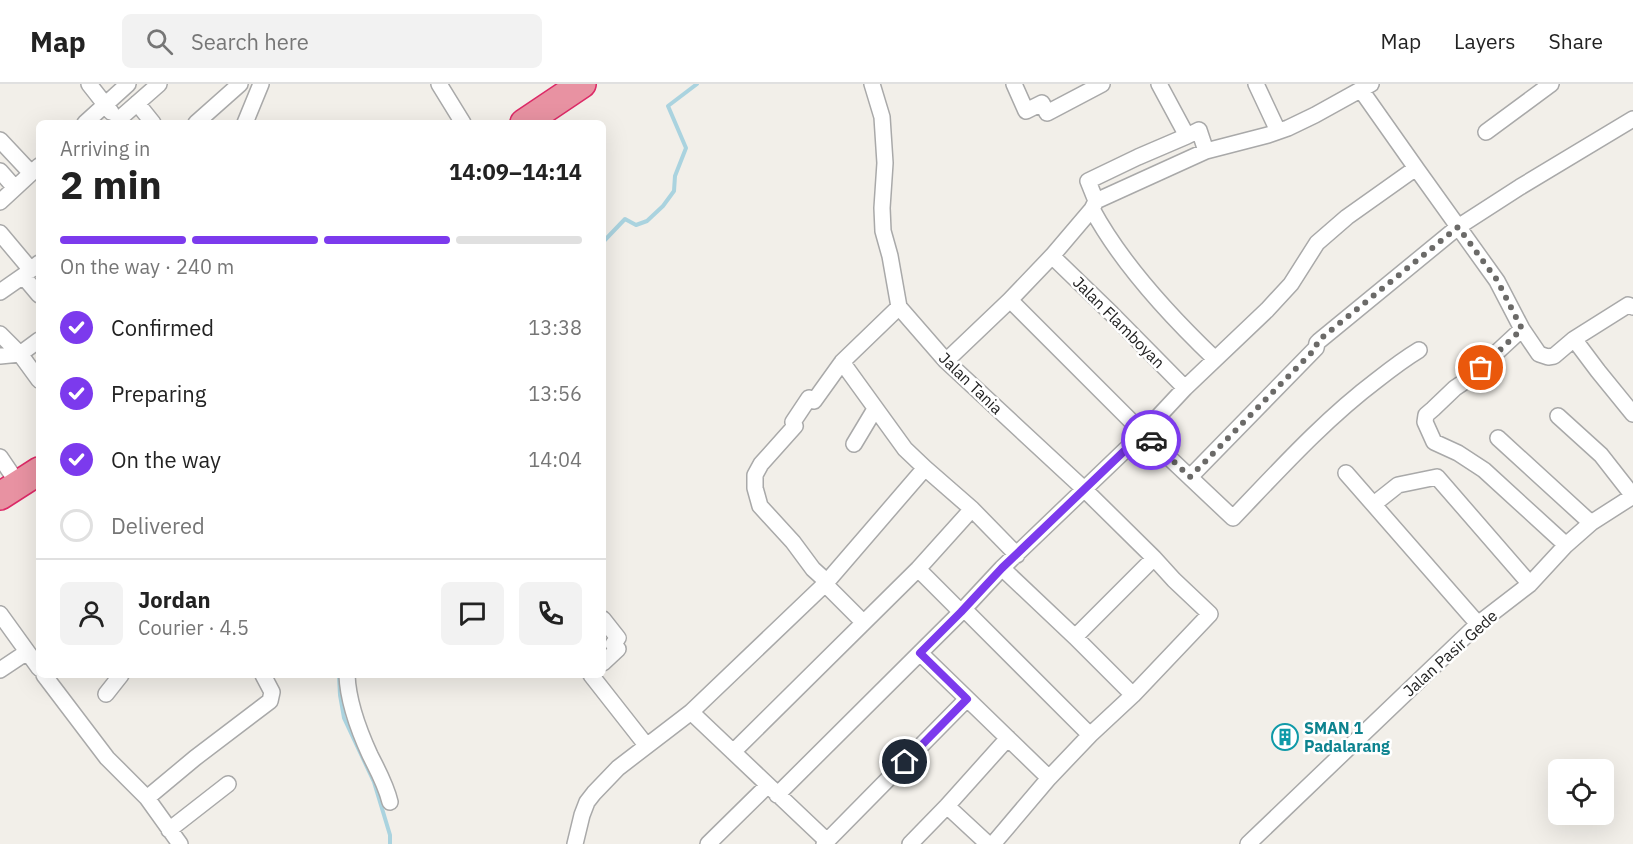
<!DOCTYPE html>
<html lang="en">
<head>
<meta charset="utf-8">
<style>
  :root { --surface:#fff; --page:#f2f2f2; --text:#222; --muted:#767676; --line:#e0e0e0; --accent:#7c3aed }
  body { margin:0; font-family:"IBM Plex Sans",sans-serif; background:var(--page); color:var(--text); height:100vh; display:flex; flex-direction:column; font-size:22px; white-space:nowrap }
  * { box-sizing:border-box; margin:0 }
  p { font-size:20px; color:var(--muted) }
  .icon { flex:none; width:33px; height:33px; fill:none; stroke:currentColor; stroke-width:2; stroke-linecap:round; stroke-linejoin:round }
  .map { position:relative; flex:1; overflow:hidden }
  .sheet { position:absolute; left:36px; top:36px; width:570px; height:558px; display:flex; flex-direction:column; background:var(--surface); border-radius:9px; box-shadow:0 6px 24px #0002 }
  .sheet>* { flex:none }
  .tools { position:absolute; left:1548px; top:675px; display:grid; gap:12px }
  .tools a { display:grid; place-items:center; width:66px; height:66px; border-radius:9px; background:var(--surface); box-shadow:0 6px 24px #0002; font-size:30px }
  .pin { position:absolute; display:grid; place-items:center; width:51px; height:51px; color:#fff; margin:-26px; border:3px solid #fff; border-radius:50%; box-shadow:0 2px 6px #0007 }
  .courier { position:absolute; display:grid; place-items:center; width:60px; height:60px; margin:-30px; border:4px solid #7c3aed; border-radius:50%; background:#fff; color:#222; box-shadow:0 2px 8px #0007 }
  .overview em { font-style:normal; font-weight:700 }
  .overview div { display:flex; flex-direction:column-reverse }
  .overview { display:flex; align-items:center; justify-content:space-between; height:102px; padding:0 24px }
  h1 { font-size:39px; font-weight:700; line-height:45px }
  .bar { display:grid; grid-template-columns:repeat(4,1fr); gap:9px 6px; align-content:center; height:72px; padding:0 24px }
  .bar i { height:8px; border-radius:4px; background:var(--line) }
  .bar .on { background:var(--accent) }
  .bar p { grid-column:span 4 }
  .line { display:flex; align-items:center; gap:15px; padding:0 24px; border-top:2px solid var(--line) }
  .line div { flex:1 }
  .round { display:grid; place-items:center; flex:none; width:63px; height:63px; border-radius:9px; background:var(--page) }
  ol { padding:0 24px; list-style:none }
  li { display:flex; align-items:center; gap:18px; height:66px }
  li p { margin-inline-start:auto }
  li .icon { padding:6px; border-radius:50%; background:var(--accent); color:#fff; stroke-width:4 }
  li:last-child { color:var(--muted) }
  li i { width:33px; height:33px; border:3px solid var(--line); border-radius:50% }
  header { display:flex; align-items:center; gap:36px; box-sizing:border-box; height:84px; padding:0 30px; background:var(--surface); border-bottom:2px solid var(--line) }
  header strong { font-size:28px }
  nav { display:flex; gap:33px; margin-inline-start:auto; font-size:21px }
  .search { width:420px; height:54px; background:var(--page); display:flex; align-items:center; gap:15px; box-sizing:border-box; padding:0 21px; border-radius:9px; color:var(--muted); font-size:22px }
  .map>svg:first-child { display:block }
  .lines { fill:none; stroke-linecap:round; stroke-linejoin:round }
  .stream { stroke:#aad3df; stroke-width:4 }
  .street-casing { stroke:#a9a9a9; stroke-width:18 }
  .highway-casing { stroke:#dc2a67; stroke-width:30 }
  .street { stroke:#fff; stroke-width:15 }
  .highway { stroke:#e892a2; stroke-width:27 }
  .done { stroke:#6b6a68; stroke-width:6; stroke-dasharray:0 10.8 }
  .route { stroke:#7c3aed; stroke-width:8 }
  .labels { text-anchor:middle; stroke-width:5; stroke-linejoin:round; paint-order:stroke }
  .street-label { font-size:16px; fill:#222; stroke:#fff }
  .culture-label { font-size:16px; font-weight:bold; fill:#0d838f; stroke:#fff; text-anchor:start }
</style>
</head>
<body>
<header>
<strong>Map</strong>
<div class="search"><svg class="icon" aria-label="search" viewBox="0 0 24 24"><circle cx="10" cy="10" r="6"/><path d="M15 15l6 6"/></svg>Search here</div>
<nav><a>Map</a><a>Layers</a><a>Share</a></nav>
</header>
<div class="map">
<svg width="1633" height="760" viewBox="0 0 1633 760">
  <rect width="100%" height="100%" fill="#f2efe9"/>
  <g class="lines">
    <!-- stream -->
    <path class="stream" d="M603,158l22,-23 11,6 11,-4 16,-15 11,-15 1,-15 11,-28 -18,-42 29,-22
      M339,591l1,20 4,23 30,64 16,53v9"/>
    <defs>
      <path id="street" d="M89,0l22,28
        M439,0l24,39
        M872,0l10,33 3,46 -3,45 1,23 7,25 9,51 47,54 138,128 70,69 20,22 36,34 -77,81 -43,40 -41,43 -56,66
        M1014,0l12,27 16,-8 5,10 55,-29
        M1159,0l28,52 12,-6 7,21
        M1256,0l22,47
        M1361,6l55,78
        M137,19l16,20
        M118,36l41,-36
        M85,39l43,-39
        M196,39l44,-39
        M245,39l16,-39
        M1486,48l65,-48
        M1187,52l-49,21 -50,24 8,20 -4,8c29,54 79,108 123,150
        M0,56l31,33
        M0,87l15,17
        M1096,117l110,-50 62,-16 20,-7 27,-13 56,-31
        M0,118l39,-36
        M0,149l31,37
        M1052,172l60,58 73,74
        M23,192l16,19
        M0,208l23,-16 16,-13
        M1010,216l42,-44 40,-47
        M1522,245l-55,51 -12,8 -22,21 -7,6 -1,7 9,20 24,11 26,17 82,75
        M0,250l20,20 19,26
        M1574,255l54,-34 5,2
        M0,272l20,-2 19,-14
        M946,277l64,-61 133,133 90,85c46,-48 91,-98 144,-138 14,-11 27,-21 42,-30
        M842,278l63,87 20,19
        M1558,332l43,39 32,41
        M1498,354l93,85
        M854,360l21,-35
        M0,373l19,28
        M1346,389l132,151
        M1190,393l126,-129 1,-5 2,-2 139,-114 62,-40 113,-68
        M1374,420l24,-19 39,-8 93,107
        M1002,484l73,69 58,58
        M918,485l43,43
        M964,525l126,126
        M0,530l39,54
        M603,535l15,19 -5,6 5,5 -15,14
        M863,538l-38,-38 -1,-5 -11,-10 -20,-27 -33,-36 -5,-18v-13l6,-11 34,-38 -2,-4 16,-24 5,3 28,-39 57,-55
        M1075,553l79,-79
        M920,569l129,125
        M0,586l27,-18
        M44,591l63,83 40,40 33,46
        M347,591c1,27 12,56 23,80 8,16 16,30 20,47
        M591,591l55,70
        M106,610l15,-19
        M691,628l136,129
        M733,668l185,-183 54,-60
        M777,711l184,-183 41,-44 141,-135 42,-45 82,-78 24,-26 26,-41 30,-26 69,-49 81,113 25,48 17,25 9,3 6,-1 20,-17 24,32 35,43
        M147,714l48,-40 75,-57 2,-9 -9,-17
        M947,722l41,38
        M169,746l59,-46
        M575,760l7,-29 5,-13 7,-9 24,-25 73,-56 134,-128 100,-116 47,41 45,46
        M708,760l59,-58
        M824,760l143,-145
        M910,760l37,-38 61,-68
        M1248,760l230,-220 52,-40 36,-39 25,-22 42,-27"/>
      <path id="highway" d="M524,39l58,-39
        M0,412l39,-25"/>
    </defs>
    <!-- street casing -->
    <use href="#street" class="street-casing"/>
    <!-- highway casing -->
    <use href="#highway" class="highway-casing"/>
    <!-- street -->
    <use href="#street" class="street"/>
    <!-- highway -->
    <use href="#highway" class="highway"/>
  </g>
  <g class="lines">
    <!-- done -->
    <path class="done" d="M1151,356l39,37 126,-129 1,-5 2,-3 139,-113 39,53 25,49 -41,39"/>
    <!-- route -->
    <path class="route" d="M905,678l62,-63 -47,-46 41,-41 41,-44 141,-135 8,7"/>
  </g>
  <!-- icons -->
  <defs>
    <symbol id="building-ring" viewBox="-11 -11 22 22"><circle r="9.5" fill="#fff" stroke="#0f9aa8" stroke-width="1.5"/><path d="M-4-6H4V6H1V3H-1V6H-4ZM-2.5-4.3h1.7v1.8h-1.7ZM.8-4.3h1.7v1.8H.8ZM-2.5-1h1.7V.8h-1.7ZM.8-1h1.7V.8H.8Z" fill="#0f9aa8"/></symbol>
  </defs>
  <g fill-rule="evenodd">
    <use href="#building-ring" x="1270" y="638" width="30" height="30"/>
  </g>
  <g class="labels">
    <!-- street labels -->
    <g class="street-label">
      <text transform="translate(1119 238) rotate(45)" y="6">Jalan Flamboyan</text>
      <text transform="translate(971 299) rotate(44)" y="6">Jalan Tania</text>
      <text transform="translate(1450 569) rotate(-42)" y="6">Jalan Pasir Gede</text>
    </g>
    <!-- culture labels -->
    <g class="culture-label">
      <text x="1304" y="650">SMAN 1<tspan x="1304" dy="18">Padalarang</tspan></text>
    </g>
  </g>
</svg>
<div class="tools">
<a><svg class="icon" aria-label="locate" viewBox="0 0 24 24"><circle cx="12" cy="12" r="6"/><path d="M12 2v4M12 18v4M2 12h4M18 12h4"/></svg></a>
</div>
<div class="pin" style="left:1481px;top:284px;background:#ea580c"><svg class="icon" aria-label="bag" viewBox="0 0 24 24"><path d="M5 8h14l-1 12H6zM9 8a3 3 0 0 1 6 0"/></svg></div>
<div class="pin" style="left:905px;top:678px;background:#1f2937"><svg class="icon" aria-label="home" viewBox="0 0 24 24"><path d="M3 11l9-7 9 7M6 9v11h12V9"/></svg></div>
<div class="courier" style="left:1151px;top:356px"><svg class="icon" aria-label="car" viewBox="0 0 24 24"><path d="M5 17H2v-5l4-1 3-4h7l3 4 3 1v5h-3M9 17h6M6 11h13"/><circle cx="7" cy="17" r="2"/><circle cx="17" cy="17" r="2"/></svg></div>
<section class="sheet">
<div class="overview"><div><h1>2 min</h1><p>Arriving in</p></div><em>14:09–14:14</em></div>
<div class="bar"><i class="on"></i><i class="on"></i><i class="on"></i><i></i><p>On the way · 240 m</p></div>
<ol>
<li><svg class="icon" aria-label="check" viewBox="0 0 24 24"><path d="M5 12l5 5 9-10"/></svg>Confirmed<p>13:38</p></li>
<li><svg class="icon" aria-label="check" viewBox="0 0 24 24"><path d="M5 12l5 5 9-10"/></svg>Preparing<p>13:56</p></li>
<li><svg class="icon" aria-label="check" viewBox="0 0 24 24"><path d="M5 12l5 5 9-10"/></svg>On the way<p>14:04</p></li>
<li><i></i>Delivered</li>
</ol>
<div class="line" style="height:108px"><a class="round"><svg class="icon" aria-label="person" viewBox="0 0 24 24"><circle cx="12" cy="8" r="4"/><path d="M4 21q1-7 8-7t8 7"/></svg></a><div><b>Jordan</b><p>Courier · 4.5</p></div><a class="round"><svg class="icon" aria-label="chat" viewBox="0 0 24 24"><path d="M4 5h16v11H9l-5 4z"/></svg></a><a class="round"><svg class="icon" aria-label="phone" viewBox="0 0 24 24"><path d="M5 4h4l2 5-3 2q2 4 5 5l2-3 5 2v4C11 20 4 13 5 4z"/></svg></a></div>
</section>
</div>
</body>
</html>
